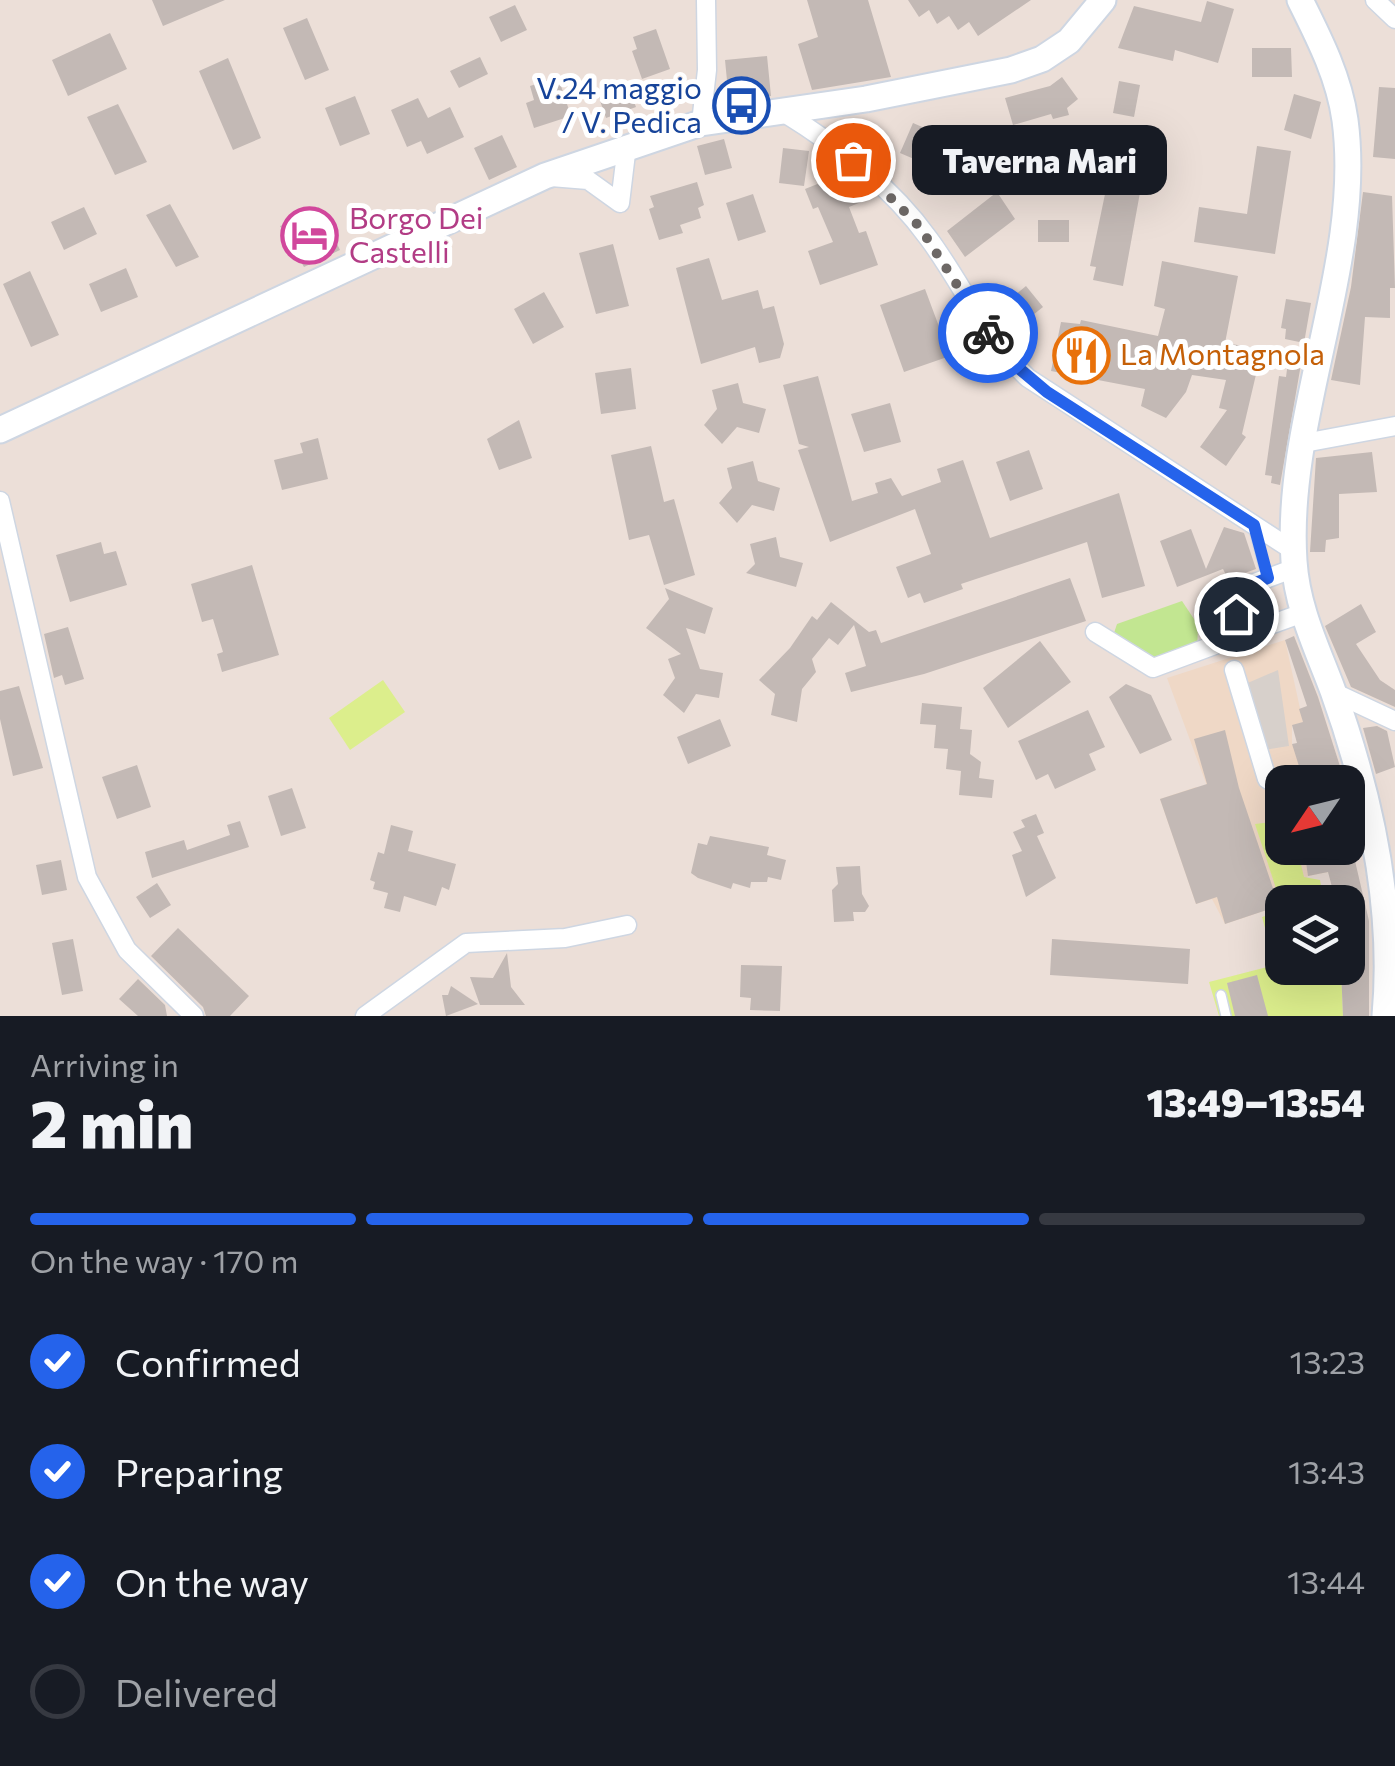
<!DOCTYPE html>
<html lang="en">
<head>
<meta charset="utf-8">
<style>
  :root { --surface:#171b24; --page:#20242c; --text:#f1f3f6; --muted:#9ea1a6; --line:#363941; --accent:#2563eb }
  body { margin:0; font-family:Commissioner,sans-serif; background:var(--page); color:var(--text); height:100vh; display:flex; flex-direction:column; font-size:38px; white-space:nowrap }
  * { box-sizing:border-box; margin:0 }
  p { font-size:32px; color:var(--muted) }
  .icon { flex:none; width:55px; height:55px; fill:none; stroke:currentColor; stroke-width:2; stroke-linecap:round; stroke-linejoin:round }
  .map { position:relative; height:1016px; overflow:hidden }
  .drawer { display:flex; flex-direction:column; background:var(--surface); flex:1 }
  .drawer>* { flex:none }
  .needle { width:65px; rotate:235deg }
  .fabs { position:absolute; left:1265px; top:765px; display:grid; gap:20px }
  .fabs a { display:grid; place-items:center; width:100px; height:100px; border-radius:20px; background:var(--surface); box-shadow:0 10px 40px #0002; font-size:50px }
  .pin { position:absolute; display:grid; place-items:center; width:85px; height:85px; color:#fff; margin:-42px; border:5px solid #fff; border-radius:50%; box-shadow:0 2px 10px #0007 }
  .courier { position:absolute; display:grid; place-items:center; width:100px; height:100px; margin:-50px; border:8px solid #2563eb; border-radius:50%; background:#fff; color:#222; box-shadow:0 2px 12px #0007 }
  .bubble { position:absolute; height:70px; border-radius:20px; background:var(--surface); box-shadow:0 10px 40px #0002; font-size:32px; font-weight:800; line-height:70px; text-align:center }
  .summary em { font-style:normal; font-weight:800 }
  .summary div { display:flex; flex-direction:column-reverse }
  .summary { display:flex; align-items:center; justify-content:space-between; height:170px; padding:0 30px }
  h1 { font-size:65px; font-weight:800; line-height:75px }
  .bar { display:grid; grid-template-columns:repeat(4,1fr); gap:15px 10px; align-content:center; height:120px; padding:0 30px }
  .bar i { height:12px; border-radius:8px; background:var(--line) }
  .bar .on { background:var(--accent) }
  .bar p { grid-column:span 4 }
  ol { padding:0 30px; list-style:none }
  li { display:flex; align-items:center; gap:30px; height:110px }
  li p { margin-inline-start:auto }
  li .icon { padding:10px; border-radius:50%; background:var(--accent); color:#fff; stroke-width:4 }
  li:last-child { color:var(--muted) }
  li i { width:55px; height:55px; border:5px solid var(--line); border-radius:50% }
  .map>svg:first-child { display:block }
  .education { fill:#efd8c6 }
  .green { fill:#c2e691 }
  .pitch { fill:#dcee8c }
  .plaza { fill:#d7d0cb }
  .building { fill:#c3b9b5 }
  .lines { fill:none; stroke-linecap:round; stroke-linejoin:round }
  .lane-casing { stroke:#ced6e2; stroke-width:12 }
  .street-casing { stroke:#ced6e2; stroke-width:21 }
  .secondary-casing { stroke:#ced6e2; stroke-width:29 }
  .lane { stroke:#fff; stroke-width:9 }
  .street { stroke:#fff; stroke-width:18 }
  .secondary { stroke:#fff; stroke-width:25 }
  .done { stroke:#6d6866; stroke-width:10; stroke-dasharray:0 18 }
  .route { stroke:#2563eb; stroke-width:12 }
  .labels { text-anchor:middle; stroke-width:10; stroke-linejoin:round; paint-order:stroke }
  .transit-label { font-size:30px; fill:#164399; stroke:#fff; text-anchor:end }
  .hotel-label { font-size:30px; fill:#b23c85; stroke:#fff; text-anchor:start }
  .food-label { font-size:30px; fill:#c56008; stroke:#fff; text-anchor:start }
</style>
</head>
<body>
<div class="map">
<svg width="1395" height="1016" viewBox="0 0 1395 1016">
  <rect width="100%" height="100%" fill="#ecdfd8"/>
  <!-- education -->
  <path class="education" d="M1285,640l18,82 -11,4v18l25,31 -25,-3 2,10h-12v66h36l10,24 -20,4 -29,30 -54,18 -13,-25 -16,5 -36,-105 36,-12 14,7 -43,-116z"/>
  <!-- green -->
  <path class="green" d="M1182,601l16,24 -1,27 -44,16 -42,-26 6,-18z"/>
  <!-- pitch -->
  <path class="pitch" d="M383,680l22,32 -55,38 -21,-32z
    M1282,821v27h15l7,29 16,3 4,22h-42v5l-27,-83z
    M1282,911v57h59l2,48h-124l-10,-34 66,-17 -13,-48z"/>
  <!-- plaza -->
  <path class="plaza" d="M1278,670l11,76 -25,4 -21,-65z"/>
  <!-- building -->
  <path class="building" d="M152,0h73l-62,26z
    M807,0h61l23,77 -79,13 -14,-46 20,-7z
    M908,0h123l-53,36 -9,-14 -11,8 -9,-14 -12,8 -8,-14 -10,7z
    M1207,1l27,8 -16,54 -43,-13 -2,11 -55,-13 16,-42 67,16z
    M515,5l12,25 -26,12 -12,-25z
    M307,18l22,52 -24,10 -22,-52z
    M656,29l14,40 -28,10 -10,-28 5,-2 -4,-12z
    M110,33l17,36 -59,27 -16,-36z
    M1252,48h39l1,29h-40z
    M767,56l4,40 -42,5 -4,-41z
    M480,57l8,17 -29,14 -9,-17z
    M228,58l33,80 -28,12 -34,-79z
    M558,77l13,39 -37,12 -8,-25 8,-3 -4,-14z
    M1062,77l16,22 -11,9 2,7 -16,4 -2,-5 -38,11 -8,-27 45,-12z
    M626,81l10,26 -30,11 -9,-26z
    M1119,81l21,4 -6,32 -21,-4z
    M1379,87l16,1v71l-22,-2z
    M1294,94l27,8 -10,37 -27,-9z
    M355,96l15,38 -30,12 -15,-38z
    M418,98l10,20 22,-11 14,30 -37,17 -6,-13 -14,6 -16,-37z
    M118,104l29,58 -32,13 -28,-58z
    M913,123l21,9 -13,30 -21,-9z
    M502,135l15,32 -28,13 -15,-32z
    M724,139l8,29 -27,7 -8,-29z
    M1257,146l34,5 -16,103 -81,-12 5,-35 48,7z
    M1108,147l20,4 -2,11 19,3 -22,121 -30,-6 3,-13 -6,-1 19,-91 -5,-1z
    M783,148l26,3 -5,35 -25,-3z
    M845,173l7,18 12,-5 7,12 -22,9 10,26 7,-2 12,34 -58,20 -12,-34 25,-9 -15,-35 -5,2 -8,-20z
    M697,182l7,23 -6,3 3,10 -21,7 3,8 -24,7 -10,-31 5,-2 -4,-11z
    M997,192l18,27 -50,38 -18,-26z
    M1363,192l29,4 3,92h-5v30l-25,-1 -5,68 -29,-5 20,-93z
    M753,194l13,38 -28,9 -12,-38z
    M170,204l29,53 -23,10 -30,-52z
    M84,207l13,27 -33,16 -13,-28z
    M319,207l21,43 -36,17 -24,-41 8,-3 -2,-4z
    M1038,220h31v22h-31z
    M613,244l16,62 -33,8 -17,-61z
    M709,258l13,42 36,-10 5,19 11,-3 10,38 -4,14 -21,5 -4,-16 -54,17 -25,-96z
    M1162,261l76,15 -13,67 37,6 -20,85 4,3 -20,29 -26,-19 27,-37 -8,-2 7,-28 -34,-5 -6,17 -20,26 -25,-12 4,-17 -94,-18 10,-49 19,2 1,-4 77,16 7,-27 -11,-3z
    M126,268l12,29 -37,15 -12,-28z
    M30,271l29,64 -28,12 -28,-63z
    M1026,286l17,21 -29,23 4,5 -7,5 -28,-40 6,-4 9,13z
    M925,289l25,67 -46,16 -24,-67z
    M544,292l20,35 -31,17 -19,-35z
    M1286,299l25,4 -7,40 -19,-4 1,-10 -5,-1z
    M1288,362l13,2 -21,121 -9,-2 1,-7 -7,-1 14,-99 7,1z
    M631,368l5,41 -35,5 -6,-41z
    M818,376l34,125 26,-8 -3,-10 16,-5 11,18 39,-14 -4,-13 26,-9 27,78 129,-45 26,93 -43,12 -15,-56 -126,42 2,5 -39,14 -4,-10 -12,5 -12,-31 35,-13 -16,-45 -85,33 -32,-92 11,-3 -10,-3 -16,-59z
    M738,383l5,20 23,6 -7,24 -22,-6 -15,17 -18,-19 13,-16 -5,-19z
    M890,403l11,39 -37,10 -13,-38z
    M519,420l13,38 -33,12 -12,-31z
    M318,438l10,41 -46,11 -8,-30 29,-7 -3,-10z
    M651,446l13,56 10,-3 21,76 -31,10 -15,-50 -20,5 -18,-85z
    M1029,450l14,39 -33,12 -14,-39z
    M1372,452l5,40 -38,2v44l-13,2 -1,12h-15l6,-94z
    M753,461l5,20 22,7 -6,23 -22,-6 -15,18 -18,-20 13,-15 -5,-20z
    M1224,527l20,6 12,36 -28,10 -5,-10 -46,18 -17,-46 31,-12 15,40z
    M776,537l4,20 23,6 -7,24 -50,-14 9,-9 -5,-20z
    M101,542l3,12 12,-3 11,34 -57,17 -14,-47z
    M252,565l27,90 -57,17 -5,-18 6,-2 -10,-33 -11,3 -11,-38z
    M1070,578l16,43 -162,53 -73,18 -6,-19 21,-7 -12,-41 -16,20 -9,-7 -17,21 4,13 -14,17 -5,33 -26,-7 4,-21 -16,-14 31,-32 22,-32 5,4 14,-18 38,30 7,-2 5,13z
    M665,588l48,20 -8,26 -19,-6 14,41 23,4 -4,25 -23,-4 -12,19 -21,-18 12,-17 -7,-19 13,-5 -35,-26 23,-29z
    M1361,604l15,28 -20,12 24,36 15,10v17l-44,-20 -26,-61z
    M68,627l16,52 -19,6 -3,-10 -8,3 -10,-44z
    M1294,636l24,61 27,85h-41l-12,-38 5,-1 -5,-18 11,-3 -4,-13 8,-3 -22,-66z
    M1040,641l31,41 -63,46 -25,-40z
    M1126,684l25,11 21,45 -32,14 -31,-57z
    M19,686l24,82 -30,8 -13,-57v-28z
    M922,703l40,4 -2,22 12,1 -2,24 11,8 -2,16 15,2 -2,18 -33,-3 2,-24 -15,-2 2,-20 -14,-1 2,-23 -16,-1z
    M1088,710l17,37 -16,7 7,16 -41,19 -7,-15 -12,6 -18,-39z
    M720,719l11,27 -43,18 -11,-27z
    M1377,726l10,5 8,36 -19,7 -13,-46z
    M1225,730l14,58 40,118 -54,18 -8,-27 -21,7 -36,-105 47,-15 -13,-45z
    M137,765l14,42 -34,12 -15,-42z
    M292,788l14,40 -25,8 -13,-40z
    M1036,814l8,19 -7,3 19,42 -30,19 -14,-42 10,-4 -9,-19 12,-5 -4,-7z
    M240,821l9,26 -97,31 -7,-26 39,-12 3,10 43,-15 -3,-10z
    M391,825l22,6 -5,20 48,13 -7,26 -7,-3 -6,19 -32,-10 -4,16 -16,-4 4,-15 -15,-4 2,-7 -5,-2 8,-28 6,2z
    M710,836l59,11 -2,8 19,5 -5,20 -13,-3 -1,5h-16l-1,6 -17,-5 -2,6 -33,-11 -7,-5 7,-30 9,2z
    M1318,848h34l17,73v95h-26l-2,-48h7v-66h-12l-8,-30 -20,4 -2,-14 15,-4z
    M61,860l6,30 -25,5 -6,-30z
    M860,866l2,28 7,12 -4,6h-12l1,9 -20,1 -2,-32 6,-6 -2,-17z
    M157,883l14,22 -21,13 -14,-21z
    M178,928l71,68 -19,20h-24l-3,-9 -52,-51z
    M73,939l10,52 -21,4 -10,-52z
    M1052,939l138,10 -2,35 -138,-9z
    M507,953l4,34 14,18h-45l-10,-28 23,1z
    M741,965l41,1 -2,45 -30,-1 1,-12 -11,-1z
    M1257,975l11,41h-33l-8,-33z
    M138,979l27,26 2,11h-29l-19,-17z
    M451,986l27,18 -32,12 -4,-21h6z"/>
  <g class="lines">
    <defs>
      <path id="lane" d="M1254,528l13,50
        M1221,995l5,21"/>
      <path id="street" d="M1375,0l20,19
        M783,112c55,34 108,74 146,127 34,46 56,99 99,139l266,173
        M701,123l6,-53 -1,-70
        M551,177l37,3 32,23 7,-58
        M1304,443l91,-17
        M0,501l87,376 40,73 67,66
        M1295,568l-62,23 6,45 64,-23
        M1095,632l58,36 86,-32
        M1234,670l33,109 15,8
        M1333,692l62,29
        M365,1016l101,-73 99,-5 62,-13"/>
      <path id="secondary" d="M1300,0c19,38 39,77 45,120 19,142 -61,298 -51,441 3,47 23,87 39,130 37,103 62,215 52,325
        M0,430l545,-254 156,-53 165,-24 145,-29 31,-11 27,-18 34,-41"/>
    </defs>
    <!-- lane casing -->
    <use href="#lane" class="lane-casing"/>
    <!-- street casing -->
    <use href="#street" class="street-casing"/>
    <!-- secondary casing -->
    <use href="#secondary" class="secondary-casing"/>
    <!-- lane -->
    <use href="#lane" class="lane"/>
    <!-- street -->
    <use href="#street" class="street"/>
    <!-- secondary -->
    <use href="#secondary" class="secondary"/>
  </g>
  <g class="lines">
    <!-- done -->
    <path class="done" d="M853,160l66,66 69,107"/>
    <!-- route -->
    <path class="route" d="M988,333l21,27 38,32 207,133 14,53 -35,14 3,22"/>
  </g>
  <!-- icons -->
  <defs>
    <symbol id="bus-ring" viewBox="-11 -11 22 22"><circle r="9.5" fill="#fff" stroke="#1a4fb4" stroke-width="1.5"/><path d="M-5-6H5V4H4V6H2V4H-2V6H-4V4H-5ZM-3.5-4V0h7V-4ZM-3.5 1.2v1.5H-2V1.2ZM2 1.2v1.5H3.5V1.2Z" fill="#1a4fb4"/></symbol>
    <symbol id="hotel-ring" viewBox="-11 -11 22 22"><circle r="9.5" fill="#fff" stroke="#d1479c" stroke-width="1.5"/><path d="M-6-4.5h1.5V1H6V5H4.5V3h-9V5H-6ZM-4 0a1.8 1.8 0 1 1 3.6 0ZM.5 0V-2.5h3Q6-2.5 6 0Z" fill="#d1479c"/></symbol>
    <symbol id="restaurant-ring" viewBox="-11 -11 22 22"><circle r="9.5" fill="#fff" stroke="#e8710a" stroke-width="1.5"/><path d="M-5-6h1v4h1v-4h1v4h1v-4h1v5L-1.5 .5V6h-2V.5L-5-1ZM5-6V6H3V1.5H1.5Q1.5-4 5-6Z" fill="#e8710a"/></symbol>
  </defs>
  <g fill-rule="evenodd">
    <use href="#bus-ring" x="710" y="74" width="63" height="63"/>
    <use href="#hotel-ring" x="278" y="204" width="63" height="63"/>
    <use href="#restaurant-ring" x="1050" y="324" width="63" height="63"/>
  </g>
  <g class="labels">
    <!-- transit labels -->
    <g class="transit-label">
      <text x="702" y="99">V.24 maggio<tspan x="702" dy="34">/ V. Pedica</tspan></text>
    </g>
    <!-- hotel labels -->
    <g class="hotel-label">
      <text x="349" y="229">Borgo Dei<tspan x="349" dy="34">Castelli</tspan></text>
    </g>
    <!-- food labels -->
    <g class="food-label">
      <text x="1120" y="365">La Montagnola</text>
    </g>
  </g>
</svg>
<div class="fabs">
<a><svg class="needle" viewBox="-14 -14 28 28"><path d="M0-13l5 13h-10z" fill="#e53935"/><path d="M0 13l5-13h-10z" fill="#9ea1a6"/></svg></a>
<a><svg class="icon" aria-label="layers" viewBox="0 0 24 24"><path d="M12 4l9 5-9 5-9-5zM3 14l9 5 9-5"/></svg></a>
</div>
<div class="pin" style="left:853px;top:160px;background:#ea580c"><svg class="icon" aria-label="bag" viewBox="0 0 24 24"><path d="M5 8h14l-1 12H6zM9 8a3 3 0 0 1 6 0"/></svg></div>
<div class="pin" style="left:1236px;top:614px;background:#1f2937"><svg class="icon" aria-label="home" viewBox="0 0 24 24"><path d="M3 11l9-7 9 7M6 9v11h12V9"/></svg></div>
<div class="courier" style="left:988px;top:333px"><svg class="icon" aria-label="bike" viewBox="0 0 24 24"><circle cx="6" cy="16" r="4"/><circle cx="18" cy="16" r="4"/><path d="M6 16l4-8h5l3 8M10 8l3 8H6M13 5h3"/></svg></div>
<div class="bubble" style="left:912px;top:125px;width:255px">Taverna Mari</div>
</div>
<section class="drawer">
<div class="summary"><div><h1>2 min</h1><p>Arriving in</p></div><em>13:49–13:54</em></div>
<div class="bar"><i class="on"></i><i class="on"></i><i class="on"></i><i></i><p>On the way · 170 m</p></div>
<ol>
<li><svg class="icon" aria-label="check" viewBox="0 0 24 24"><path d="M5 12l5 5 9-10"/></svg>Confirmed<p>13:23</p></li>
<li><svg class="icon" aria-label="check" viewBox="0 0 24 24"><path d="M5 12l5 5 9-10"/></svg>Preparing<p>13:43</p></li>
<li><svg class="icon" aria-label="check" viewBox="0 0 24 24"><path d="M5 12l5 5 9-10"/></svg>On the way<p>13:44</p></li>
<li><i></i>Delivered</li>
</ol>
</section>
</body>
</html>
